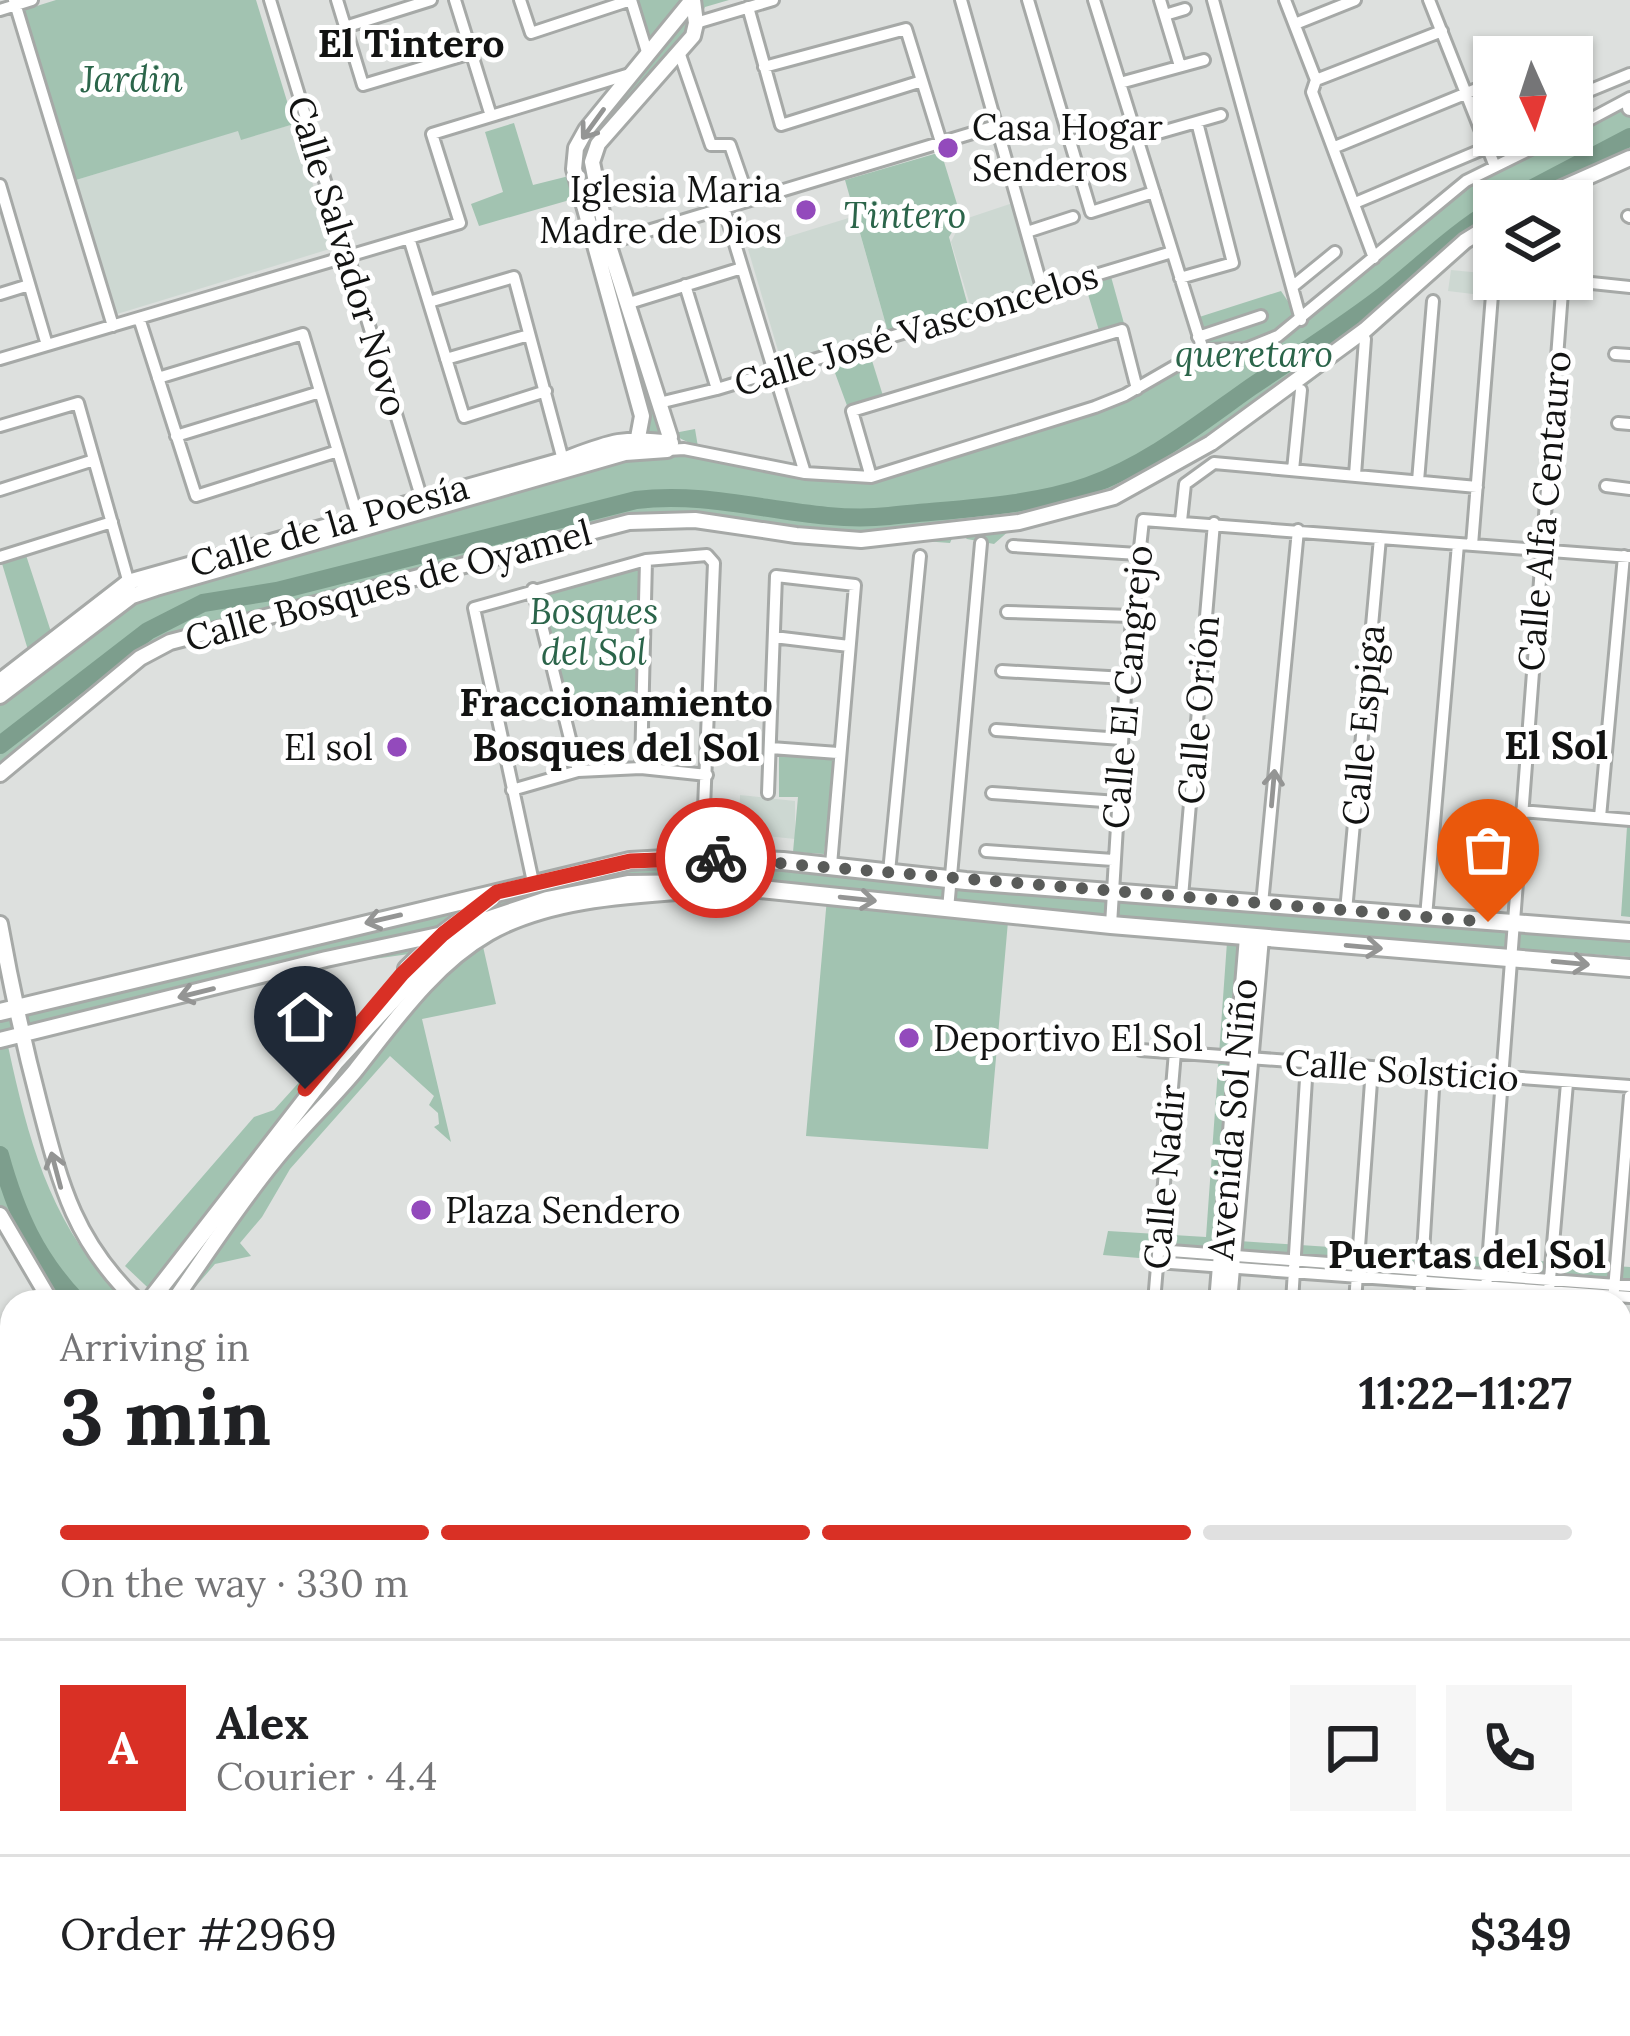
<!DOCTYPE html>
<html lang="en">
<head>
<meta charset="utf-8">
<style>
  :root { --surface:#fff; --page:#f6f6f6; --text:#202124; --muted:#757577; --line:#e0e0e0; --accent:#d93025 }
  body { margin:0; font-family:Lora,serif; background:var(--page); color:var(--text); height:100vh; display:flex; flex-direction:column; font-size:45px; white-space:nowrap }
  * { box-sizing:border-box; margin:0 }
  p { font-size:39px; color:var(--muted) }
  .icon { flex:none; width:66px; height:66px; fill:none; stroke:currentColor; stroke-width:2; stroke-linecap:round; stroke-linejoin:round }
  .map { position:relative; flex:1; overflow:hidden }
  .details { position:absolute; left:0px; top:1290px; width:1632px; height:747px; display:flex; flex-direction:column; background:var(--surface); border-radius:36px 36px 0 0; box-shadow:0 3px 9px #0004 }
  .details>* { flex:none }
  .needle { width:78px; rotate:177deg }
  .fabs { position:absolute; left:1473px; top:36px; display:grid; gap:24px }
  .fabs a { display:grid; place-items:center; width:120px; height:120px; border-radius:0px; background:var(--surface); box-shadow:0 3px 9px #0004; font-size:60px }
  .pin { position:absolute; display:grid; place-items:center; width:102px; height:102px; color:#fff; margin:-123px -51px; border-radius:50% 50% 50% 0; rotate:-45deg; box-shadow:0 0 12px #0007 }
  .pin .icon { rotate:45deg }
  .courier { position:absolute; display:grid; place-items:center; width:120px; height:120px; margin:-60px; border:9px solid #d93025; border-radius:50%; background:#fff; color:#222; box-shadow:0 3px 15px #0007 }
  .headline em { font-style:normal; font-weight:700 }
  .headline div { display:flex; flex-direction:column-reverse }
  .headline { display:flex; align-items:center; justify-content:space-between; height:204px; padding:0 60px }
  h1 { font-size:78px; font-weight:700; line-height:90px }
  .bar { display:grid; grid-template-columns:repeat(4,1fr); gap:18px 12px; align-content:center; height:144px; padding:0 60px }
  .bar i { height:15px; border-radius:9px; background:var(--line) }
  .bar .current { background:var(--accent) }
  .bar p { grid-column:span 4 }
  .line { display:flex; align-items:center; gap:30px; padding:0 60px; border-top:3px solid var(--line) }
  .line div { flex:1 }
  .round { display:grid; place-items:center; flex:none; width:126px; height:126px; border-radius:0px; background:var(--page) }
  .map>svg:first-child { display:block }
  .built { fill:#cdd8d2 }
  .green { fill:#a2c3b1 }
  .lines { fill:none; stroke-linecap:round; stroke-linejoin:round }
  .stream { stroke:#7d9e8d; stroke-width:3 }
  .river { stroke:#7d9e8d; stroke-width:18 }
  .street-casing { stroke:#a6a9a7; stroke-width:16 }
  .secondary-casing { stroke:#a6a9a7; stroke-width:20 }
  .primary-casing { stroke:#a6a9a7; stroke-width:22 }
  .street { stroke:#fff; stroke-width:10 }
  .secondary { stroke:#fff; stroke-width:14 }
  .primary { stroke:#fff; stroke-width:16 }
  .oneway { stroke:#949594 }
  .done { stroke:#595b59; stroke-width:12; stroke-dasharray:0 21.6 }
  .route { stroke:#d93025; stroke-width:15 }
  .poi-dot { fill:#934abc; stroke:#fff; stroke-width:4.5 }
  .labels { text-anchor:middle; stroke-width:10; stroke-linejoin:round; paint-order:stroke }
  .park-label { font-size:36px; font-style:italic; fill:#2b654a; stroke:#fff }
  .poi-label { font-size:36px; fill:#121312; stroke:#fff; text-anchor:start }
  .street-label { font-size:36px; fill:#121312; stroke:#fff }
  .neighbourhood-label { font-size:39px; font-weight:bold; fill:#121312; stroke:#fff }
</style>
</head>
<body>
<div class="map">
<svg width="1630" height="2036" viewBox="0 0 1630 2036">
  <rect width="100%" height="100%" fill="#dde0de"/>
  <!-- built -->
  <path class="built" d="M294,124l39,124 -216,66 -41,-134 163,-50 3,9z
    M1019,201l24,87 -72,20 -20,-66 11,-22z
    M855,216l33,116 -106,32 -34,-115z
    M1492,249h2v25h-12l-1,21 -33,-4 3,-21 31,3 11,-14z
    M740,795l55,6v38l-56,-6z
    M0,1964l12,28v33h14l5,11h-31z
    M312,2025h112l5,11h-144z"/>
  <!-- green -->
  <path class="green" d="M56,0h200l38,124 -53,16 -3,-9 -162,49 -52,-170z
    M635,0h48l-33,47z
    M697,0h32l-24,7 -9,21 -105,125 6,40 72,241 26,-5 3,18 -23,-11 -39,14 169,23 65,4 225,-70 107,-57 -9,-31 88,-28 19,28c56,-45 207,-184 272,-184v-9l58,-28v60l-97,43h-39v22l-29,18 -100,98 -64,51 -155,91 -127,41 -25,22 -27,-5 -11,-10 -6,14 -201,-15 -150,-5 -296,82 -111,21 -100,72 -92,78v-80l31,-36 -31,-103 24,-8 30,92 76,-54 491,-143 27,-14 -1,-16 -67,-217 -101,29 -8,-22 32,-12 -18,-60 29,-9 19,62 44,-11 5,-28 102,-122z
    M941,152l20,65 -12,20 19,69 -80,26 -43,-152z
    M1110,273l15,54 -25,7 -16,-53z
    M869,351l15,48 -35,12 -18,-49z
    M646,560l-3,138 -78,14 -32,-123z
    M779,749l57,5 -12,100 -31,-2 5,-55h-19z
    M1627,827h3v90l-9,-1z
    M688,860l942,77v20l-368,-27 -23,311 391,26v32l-527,-44 5,-24 98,6 22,-309 -219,-18 -21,239 -182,-13 21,-238c-46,-4 -103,-16 -149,-13 -57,3 -147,27 -196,57l14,62 -74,15 29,123 -17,-15 5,-3 -1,-11 -9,-8 5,-9 -44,-40 -100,113 -28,48 -22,26 11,13 -36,8 -25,29 2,9h-29l-38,-36 129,-149 20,-7 142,-157 -190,27 -221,52c22,103 43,195 123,270h-80l-48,-80v-211l502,-120z"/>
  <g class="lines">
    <!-- stream -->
    <path class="stream" d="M0,1907v1
      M9,1927l3,6
      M53,2025l5,11
      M794,2025l7,11"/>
    <!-- river -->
    <path class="river" d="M1508,201l122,-64
      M0,745l148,-114 55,-28 74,-12 359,-91c86,-11 168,25 253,16 62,-7 140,-9 199,-30 60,-21 112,-63 163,-99 43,-29 87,-57 128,-88 39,-30 73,-65 115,-90
      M0,1155c16,58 36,103 78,147"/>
    <defs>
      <path id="street" d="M14,0l99,326
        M270,0l153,503
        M337,0l26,85 108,-32
        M455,0l36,116
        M520,0l11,33 100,-33
        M631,0l17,55
        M961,0l82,291
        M1028,0l63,212 63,-20
        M1094,0l109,350
        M1160,0l20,66
        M1213,0l88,320
        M1285,0l31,80 -4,12 62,166
        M1429,0l65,164
        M748,7l33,118 141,-44
        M0,10l32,-10
        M1165,15l20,-6
        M696,23l77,-23
        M1295,24l60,-24
        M345,27l86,-27
        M679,52l32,93h19l19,55
        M764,67l142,-38 35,113
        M1572,68l19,22 39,-16
        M1316,80l126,-49
        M1120,83l84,-23
        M1572,129l58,-31
        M1137,139l84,-24
        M1335,147l159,-65
        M0,185l47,160
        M1355,203l133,-56
        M724,208l81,265
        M1628,216l2,1
        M1027,232l46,-15
        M409,238l55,179 82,-26
        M608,243l391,-118
        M1180,278l53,-15 -36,-141
        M1563,280l67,7
        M685,285l32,104
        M1292,287l43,-35
        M0,294l29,-9
        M429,302l85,-25 49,183
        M626,304l116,-36
        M139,318l57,178 142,-45
        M1198,337l63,-21
        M1203,350l43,-1 32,-13 188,-155 93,-46
        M1615,354l15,1
        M0,359l460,-136 -28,-89 201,-61
        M446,359l83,-24
        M158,378l145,-44 54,181
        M659,403l58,-14 455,-137
        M1618,423l12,1
        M0,426l78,-23 52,184
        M176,436l144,-44
        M667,450l17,-1 121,24 66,4 224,-70 30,-12 78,-45
        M1293,470l8,-80
        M1355,475l10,-136
        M871,477l-19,-66 270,-81 15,59
        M1418,481l15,-180
        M1606,486l24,3
        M0,490l94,-30
        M1181,521l4,-37 29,-21 263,24
        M1472,545l20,-250
        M1013,546l125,8
        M0,557l112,-35
        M533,589l45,182
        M1007,612l124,4
        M774,637l75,9
        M1002,671l124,7
        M565,712l78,-14
        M996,730l126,9
        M771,748l67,5
        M641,768l5,-208
        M512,790l66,-19 63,-3 66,7
        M768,793l8,-217 79,9 -24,280
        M992,793l126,9
        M1521,811l109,9
        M1600,817l24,-261
        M986,851l127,9
        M889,872l31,-316
        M533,882l-59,-274 172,-48 61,-5 7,8 -12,294
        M1182,897l32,-374
        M1262,904l36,-374
        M948,909l33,-366
        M1346,911l34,-373
        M1426,917l32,-373
        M1111,925l15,-247 17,-158 487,37
        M1141,1050l489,36
        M1158,1250l472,36
        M1157,1262l473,35
        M1614,1290l16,-194
        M1154,1302l21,-250
        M1292,1302l15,-239
        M1355,1302l17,-234
        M1420,1302l14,-229
        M1485,1302l78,-1023
        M1548,1302l19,-219
        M1620,1449l10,-2
        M1620,1511l10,-2
        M1620,1521l10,-2
        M1620,1585l10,-2
        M1620,1694l10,-2
        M1620,1754l10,-3
        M1620,1763l10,38
        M0,1808l12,30
        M1620,1816l10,-2
        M1620,1830l10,-2
        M1620,1889l10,-2
        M1620,2024l10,-1
        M86,2025l5,11
        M857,2025l7,11
        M1175,2036l21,-11
        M1448,2036l153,-11"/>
      <path id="secondary" d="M1630,108v-5
        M1533,201l97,-43
        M637,443l5,-27 -68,-247 2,-21 10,-18 106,-130
        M0,681l128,-99 435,-122c45,-17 59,-24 108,-17
        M0,696l132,-100 24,-8 469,-135 42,-3 3,-13 -62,-194 -16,-81 6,-18 95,-108 3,-13 -3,-23
        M0,774l140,-116 30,-16 459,-120 66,-2 101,15 65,5 158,-18 95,-25 97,-54 154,-113 100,-89 29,-18
        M0,924c11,62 24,121 40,182 21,81 35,136 98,196
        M0,1040l326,-81 117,-25
        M0,1215l51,87
        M173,1302c33,-47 65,-97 102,-142 25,-31 54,-58 80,-89 39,-49 78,-106 134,-138 61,-35 146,-38 215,-43
        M1217,1302l30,-365
        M1229,1302l32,-364
        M0,1454l12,-7
        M1620,1986l10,-1
        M775,2025l6,11
        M841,2025l6,11
        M1408,2025l2,11
        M1156,2036l14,-11"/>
      <path id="primary" d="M407,969l36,-35 49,-37
        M0,1012l630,-151 72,-4 81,4 183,20 664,51
        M149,1302l186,-240 74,-80 49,-43 29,-19 60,-20 81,-16 74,-1 409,42 519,43
        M0,1443l12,-7"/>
    </defs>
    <!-- street casing -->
    <use href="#street" class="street-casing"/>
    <!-- secondary casing -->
    <use href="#secondary" class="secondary-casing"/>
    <!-- primary casing -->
    <use href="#primary" class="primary-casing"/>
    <!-- street -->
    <use href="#street" class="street"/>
    <!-- secondary -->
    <use href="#secondary" class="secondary"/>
    <!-- primary -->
    <use href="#primary" class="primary"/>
  </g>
  <!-- one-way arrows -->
  <defs><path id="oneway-shaft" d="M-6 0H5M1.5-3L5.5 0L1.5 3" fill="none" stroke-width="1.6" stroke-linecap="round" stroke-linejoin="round" transform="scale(3)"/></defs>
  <g class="oneway">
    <use href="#oneway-shaft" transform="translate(593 124) rotate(126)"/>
    <use href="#oneway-shaft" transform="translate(1273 788) rotate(-85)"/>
    <use href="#oneway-shaft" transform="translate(858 899) rotate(6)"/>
    <use href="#oneway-shaft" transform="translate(383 919) rotate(167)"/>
    <use href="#oneway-shaft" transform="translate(1364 947) rotate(5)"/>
    <use href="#oneway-shaft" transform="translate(1571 963) rotate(5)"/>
    <use href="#oneway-shaft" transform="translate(196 993) rotate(166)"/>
    <use href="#oneway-shaft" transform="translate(56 1170) rotate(-105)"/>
  </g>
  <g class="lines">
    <!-- done -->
    <path class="done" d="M716,858l772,64"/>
    <!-- route -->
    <path class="route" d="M305,1089l97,-115 41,-40 54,-42 133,-31 86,-3"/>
  </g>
  <!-- markers -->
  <g class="poi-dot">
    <circle cx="948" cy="148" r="12"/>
    <circle cx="806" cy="210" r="12"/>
    <circle cx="397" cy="747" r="12"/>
    <circle cx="909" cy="1038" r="12"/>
    <circle cx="421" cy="1210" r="12"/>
  </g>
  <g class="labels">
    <!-- park labels -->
    <g class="park-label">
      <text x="132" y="92">Jardin</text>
      <text x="905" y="228">Tintero</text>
      <text x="1254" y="367">queretaro</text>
      <text x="594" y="624">Bosques<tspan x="594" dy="41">del Sol</tspan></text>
    </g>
    <!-- poi labels -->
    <g class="poi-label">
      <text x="972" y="140">Casa Hogar<tspan x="972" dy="41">Senderos</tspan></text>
      <text x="782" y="202" text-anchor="end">Iglesia Maria<tspan x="782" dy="41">Madre de Dios</tspan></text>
      <text x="373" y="760" text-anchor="end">El sol</text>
      <text x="933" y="1051">Deportivo El Sol</text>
      <text x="445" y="1223">Plaza Sendero</text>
    </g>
    <!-- street labels -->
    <g class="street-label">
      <text transform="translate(348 256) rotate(73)" y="13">Calle Salvador Novo</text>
      <text transform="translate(916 329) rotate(-17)" y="13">Calle José Vasconcelos</text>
      <text transform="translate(1544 511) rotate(-85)" y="13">Calle Alfa Centauro</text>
      <text transform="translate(329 525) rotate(-16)" y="13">Calle de la Poesía</text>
      <text transform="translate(388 585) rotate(-15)" y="13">Calle Bosques de Oyamel</text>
      <text transform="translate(1127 687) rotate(-85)" y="13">Calle El Cangrejo</text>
      <text transform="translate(1198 710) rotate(-85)" y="13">Calle Orión</text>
      <text transform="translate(1363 725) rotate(-85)" y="13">Calle Espiga</text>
      <text transform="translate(1402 1070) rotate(4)" y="13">Calle Solsticio</text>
      <text transform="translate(1232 1119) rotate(-85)" y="13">Avenida Sol Niño</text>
      <text transform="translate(1164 1177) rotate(-85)" y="13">Calle Nadir</text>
    </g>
    <!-- neighbourhood labels -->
    <g class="neighbourhood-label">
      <text x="411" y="57">El Tintero</text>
      <text x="616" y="716">Fraccionamiento<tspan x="616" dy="45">Bosques del Sol</tspan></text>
      <text x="1556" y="759">El Sol</text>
      <text x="1467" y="1268">Puertas del Sol</text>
    </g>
  </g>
</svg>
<div class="fabs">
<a><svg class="needle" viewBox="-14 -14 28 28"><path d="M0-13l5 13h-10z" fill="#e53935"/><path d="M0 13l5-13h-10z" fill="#757577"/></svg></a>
<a><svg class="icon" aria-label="layers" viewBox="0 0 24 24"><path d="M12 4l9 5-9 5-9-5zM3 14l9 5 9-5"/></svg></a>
</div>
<div class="pin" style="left:1488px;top:922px;background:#ea580c"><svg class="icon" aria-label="bag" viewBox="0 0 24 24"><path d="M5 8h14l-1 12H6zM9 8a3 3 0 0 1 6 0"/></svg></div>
<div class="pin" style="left:305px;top:1089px;background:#1f2937"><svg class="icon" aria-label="home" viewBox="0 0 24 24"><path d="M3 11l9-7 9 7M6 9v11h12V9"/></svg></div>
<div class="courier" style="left:716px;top:858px"><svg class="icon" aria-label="bike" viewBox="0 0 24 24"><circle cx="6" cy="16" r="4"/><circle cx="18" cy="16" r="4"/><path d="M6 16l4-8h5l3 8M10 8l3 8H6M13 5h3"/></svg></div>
<section class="details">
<div class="headline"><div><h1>3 min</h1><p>Arriving in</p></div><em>11:22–11:27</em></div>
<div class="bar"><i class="current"></i><i class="current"></i><i class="current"></i><i></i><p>On the way · 330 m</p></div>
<div class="line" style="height:216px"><b class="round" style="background:var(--accent);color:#fff">A</b><div><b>Alex</b><p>Courier · 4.4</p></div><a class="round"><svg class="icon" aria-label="chat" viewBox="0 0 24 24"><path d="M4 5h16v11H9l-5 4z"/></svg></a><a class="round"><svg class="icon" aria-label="phone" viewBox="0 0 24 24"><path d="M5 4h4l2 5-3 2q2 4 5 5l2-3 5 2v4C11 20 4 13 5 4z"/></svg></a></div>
<div class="line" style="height:156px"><div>Order #2969</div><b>$349</b></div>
</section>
</div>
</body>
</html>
